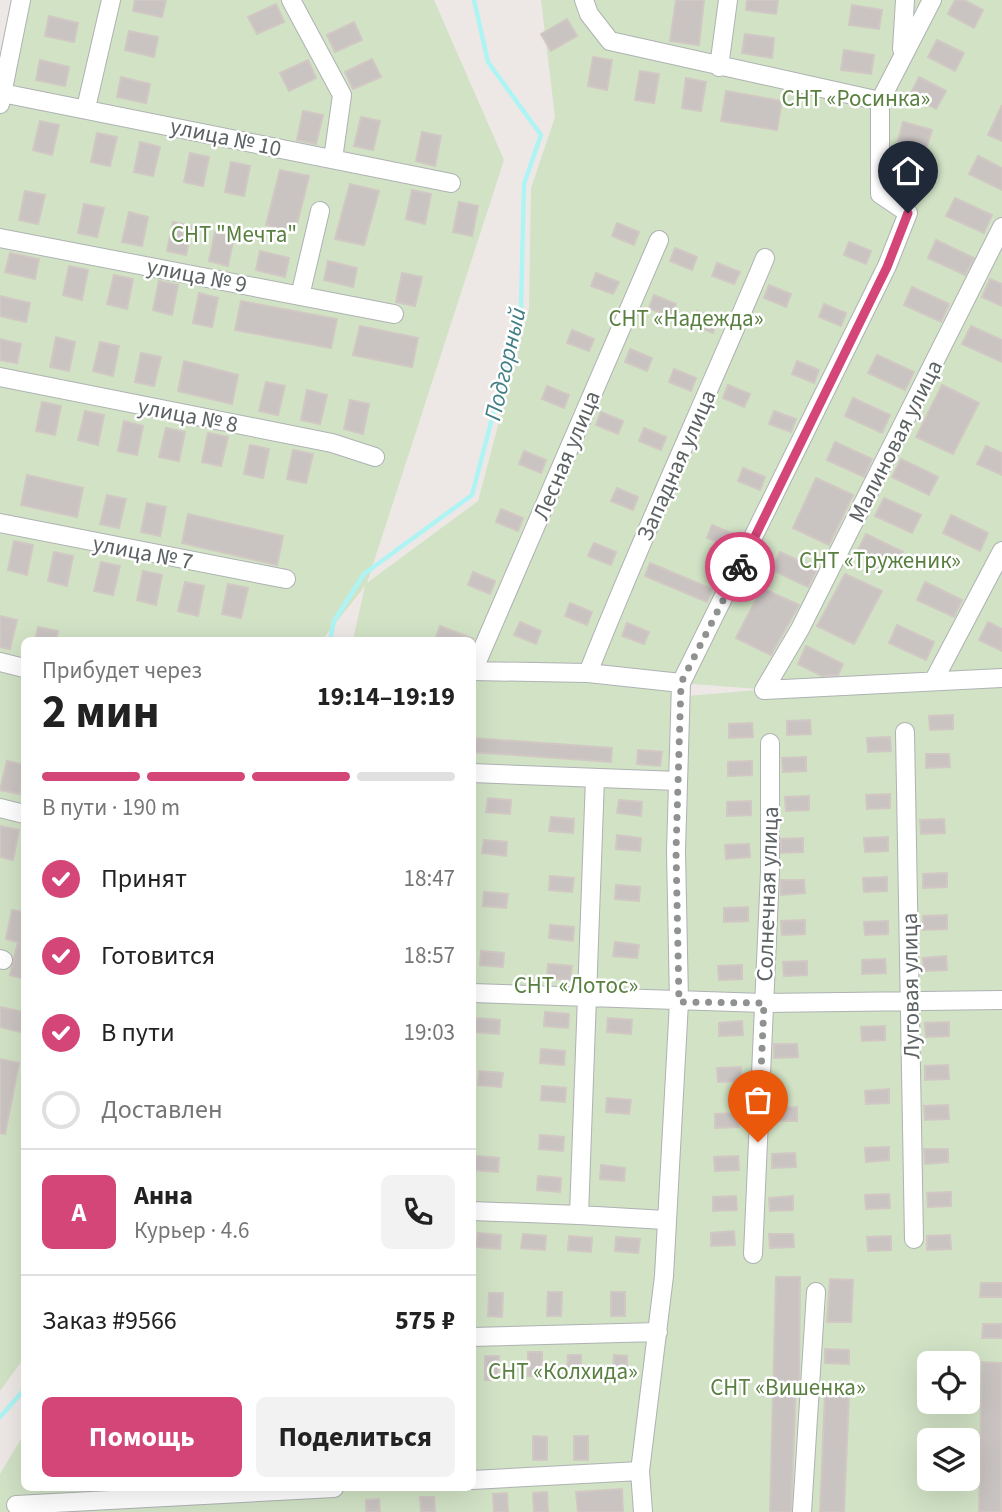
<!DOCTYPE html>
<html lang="ru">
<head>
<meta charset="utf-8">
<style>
  :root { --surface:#fff; --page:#f2f2f2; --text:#222; --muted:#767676; --line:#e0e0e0; --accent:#d44578 }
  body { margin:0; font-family:"Source Sans 3",sans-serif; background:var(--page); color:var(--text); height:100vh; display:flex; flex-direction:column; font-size:26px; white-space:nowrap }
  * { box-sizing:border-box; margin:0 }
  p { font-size:23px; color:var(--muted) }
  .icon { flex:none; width:38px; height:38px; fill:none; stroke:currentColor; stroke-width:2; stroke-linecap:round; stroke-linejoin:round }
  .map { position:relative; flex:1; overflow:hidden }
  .panel { position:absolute; left:21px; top:637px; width:455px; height:854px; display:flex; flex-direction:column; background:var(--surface); border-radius:10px; box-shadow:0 7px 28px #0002 }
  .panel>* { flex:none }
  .tools { position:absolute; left:917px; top:1351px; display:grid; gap:14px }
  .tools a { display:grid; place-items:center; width:63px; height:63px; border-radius:10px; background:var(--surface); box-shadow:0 7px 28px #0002; font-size:35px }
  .pin { position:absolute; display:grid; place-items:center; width:60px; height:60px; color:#fff; margin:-72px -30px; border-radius:50% 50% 50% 0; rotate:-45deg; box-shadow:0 0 7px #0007 }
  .pin .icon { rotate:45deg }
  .courier { position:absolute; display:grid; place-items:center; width:70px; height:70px; margin:-35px; border:5px solid #d44578; border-radius:50%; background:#fff; color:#222; box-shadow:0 2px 9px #0007 }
  .headline em { font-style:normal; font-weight:700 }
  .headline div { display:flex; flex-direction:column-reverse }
  .headline { display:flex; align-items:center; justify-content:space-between; height:119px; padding:0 21px }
  h1 { font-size:46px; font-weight:700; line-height:52px }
  .bar { display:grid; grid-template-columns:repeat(4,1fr); gap:10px 7px; align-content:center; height:84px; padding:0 21px }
  .bar i { height:9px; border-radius:5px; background:var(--line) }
  .bar .selected { background:var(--accent) }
  .bar p { grid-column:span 4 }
  .line { display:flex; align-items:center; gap:18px; padding:0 21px; border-top:2px solid var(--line) }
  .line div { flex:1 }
  .round { display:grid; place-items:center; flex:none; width:74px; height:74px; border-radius:10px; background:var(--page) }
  ol { padding:0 21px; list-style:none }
  li { display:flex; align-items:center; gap:21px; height:77px }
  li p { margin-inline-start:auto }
  li .icon { padding:7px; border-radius:50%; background:var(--accent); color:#fff; stroke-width:4 }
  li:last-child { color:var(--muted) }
  li i { width:38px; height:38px; border:4px solid var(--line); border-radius:50% }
  .cta { display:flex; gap:14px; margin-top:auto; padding:14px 21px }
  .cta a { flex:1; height:80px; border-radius:10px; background:var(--accent); color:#fff; font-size:28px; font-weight:700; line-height:80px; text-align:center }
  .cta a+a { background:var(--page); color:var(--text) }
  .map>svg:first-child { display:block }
  .green { fill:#d1e2c5; fill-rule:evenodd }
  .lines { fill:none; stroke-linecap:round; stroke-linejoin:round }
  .stream { stroke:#aef4f4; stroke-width:4.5 }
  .building { fill:#c9c3c2; stroke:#d1c8c4; stroke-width:2 }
  .minor-casing { stroke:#aeb2b3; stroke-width:20 }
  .minor { stroke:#fff; stroke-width:18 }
  .done { stroke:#8f9291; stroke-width:7; stroke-dasharray:0 12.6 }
  .route { stroke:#d44578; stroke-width:9 }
  .labels { text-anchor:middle; stroke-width:5; stroke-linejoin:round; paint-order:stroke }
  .park-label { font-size:23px; fill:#598040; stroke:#fff }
  .street-label { font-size:23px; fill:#5d6364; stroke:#fff }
  .water-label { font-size:24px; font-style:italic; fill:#407f84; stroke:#fff }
</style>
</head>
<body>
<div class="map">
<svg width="1002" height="1512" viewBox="0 0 1002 1512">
  <rect width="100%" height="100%" fill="#ede8e5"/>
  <!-- green -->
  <path class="green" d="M21,0h413l70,160 -137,423 111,-82 51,-192 2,-121 24,-71 -14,-117h461v1512h-1002v-38l24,-40v54h448v-848h-119l12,-54 -43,54h-298v718l-24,33v-1297zM681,683l77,6v1l-83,7zM929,1363h39v39h-39zM929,1440h39v39h-39z"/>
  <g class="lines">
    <!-- stream -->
    <path class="stream" d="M330,640l4,-19 30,-47 108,-79 49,-187 3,-124 17,-49 -53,-73 -14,-62
      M0,1417l24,-27"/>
  </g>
  <!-- building -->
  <path class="building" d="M135,0h31l-4,17 -29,-6z
    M676,0h28l-5,45 -29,-4z
    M747,0h31l-2,14 -30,-4z
    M955,0h9l19,10 -9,18 -26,-14z
    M276,4l8,18 -27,12 -9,-17z
    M852,5l30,5 -3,19 -30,-4z
    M49,16l29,7 -4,19 -29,-6z
    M567,19l10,17 -26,15 -10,-17z
    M354,22l8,18 -27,12 -8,-17z
    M129,31l29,6 -4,20 -29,-7z
    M745,34l29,4 -2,20 -30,-5z
    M937,40l27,13 -9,18 -27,-14z
    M844,50l30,5 -3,19 -30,-4z
    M593,57l19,3 -5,30 -19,-4z
    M372,59l9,18 -28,12 -8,-17z
    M40,60l29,7 -4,19 -29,-6z
    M308,60l8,18 -27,13 -9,-18z
    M640,71l19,3 -5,29 -19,-3z
    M121,77l29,7 -4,19 -29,-6z
    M919,77l27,14 -10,18 -26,-14z
    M686,78l20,4 -5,29 -19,-3z
    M726,91l56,10 -5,29 -56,-9z
    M1002,105v36l-14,-6z
    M303,111l20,4 -7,29 -19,-4z
    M361,117l19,4 -7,29 -19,-4z
    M40,121l19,4 -7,30 -19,-5z
    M903,122l29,8 -6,19 -28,-8z
    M422,132l19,4 -6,30 -19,-5z
    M97,133l20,4 -7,29 -19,-4z
    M140,142l20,5 -7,29 -19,-4z
    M190,153l19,4 -6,29 -19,-4z
    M978,156l24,12v22l-33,-16z
    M231,162l19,4 -6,30 -19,-4z
    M280,170l29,6 -14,56 -29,-7z
    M350,184l29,7 -15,54 -29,-6z
    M412,190l19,4 -6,30 -19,-5z
    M25,191l20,4 -7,29 -19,-4z
    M955,198l37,17 -8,18 -38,-17z
    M459,202l19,4 -6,30 -19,-4z
    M84,204l20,4 -7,29 -19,-4z
    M129,212l19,5 -6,29 -20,-4z
    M173,222l19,4 -6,29 -19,-4z
    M617,223l22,9 -5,13 -22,-9z
    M215,232l19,4 -6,30 -19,-5z
    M936,240l38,18 -9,17 -37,-17z
    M849,242l22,9 -5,13 -22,-9z
    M675,248l22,9 -5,13 -22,-9z
    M260,251l29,7 -4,19 -29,-7z
    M10,253l29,6 -4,20 -30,-7z
    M328,261l29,7 -4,19 -29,-7z
    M717,263l23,9 -6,12 -22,-8z
    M69,266l19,4 -6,30 -19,-5z
    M402,273l20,4 -7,29 -19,-4z
    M596,273l23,9 -6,12 -22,-8z
    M114,275l19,4 -6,30 -20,-5z
    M990,279l12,5v22l-20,-9z
    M159,281l19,4 -6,30 -19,-5z
    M769,285l22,9 -5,13 -22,-9z
    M912,287l37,17 -8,18 -37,-17z
    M199,293l19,5 -6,29 -19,-4z
    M654,295l22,9 -6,13 -21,-9z
    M0,296l30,7 -4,19 -26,-6z
    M241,301l96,18 -6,29 -96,-18z
    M824,304l22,9 -5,13 -22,-9z
    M697,311l21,8 -5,14 -22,-9z
    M360,326l58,12 -6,29 -59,-12z
    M971,326l31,14v22l-40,-18z
    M572,330l22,9 -5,12 -22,-8z
    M56,337l19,5 -6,29 -19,-4z
    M0,339l21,5 -4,19 -17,-3z
    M100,342l19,4 -6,30 -20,-5z
    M630,349l22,9 -5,13 -22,-9z
    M141,353l20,4 -7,29 -19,-4z
    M877,355l37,17 -9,18 -37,-17z
    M184,361l54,14 -6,29 -54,-13z
    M797,361l22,9 -5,13 -22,-9z
    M674,369l22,9 -5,13 -22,-9z
    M266,382l19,4 -7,29 -19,-4z
    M728,385l22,9 -6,13 -21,-9z
    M942,385l37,18 -26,51 -37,-17z
    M547,386l22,9 -5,13 -22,-9z
    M307,390l20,5 -7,29 -19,-4z
    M853,398l37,17 -8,18 -37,-17z
    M350,400l19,4 -6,30 -19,-5z
    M42,402l19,4 -6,29 -19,-4z
    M85,411l19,4 -6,30 -20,-5z
    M774,411l22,8 -5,13 -22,-8z
    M601,412l22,9 -5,13 -22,-9z
    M124,421l19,5 -6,29 -19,-4z
    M166,428l19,4 -6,29 -20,-4z
    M644,428l22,9 -5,13 -22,-9z
    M208,433l20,4 -7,29 -19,-4z
    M835,442l37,17 -8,18 -37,-17z
    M250,445l19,4 -6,29 -19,-4z
    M986,446l16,7v22l-25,-11z
    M293,450l20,4 -7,29 -19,-4z
    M524,451l22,9 -5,13 -22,-9z
    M901,459l37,18 -9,18 -37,-18z
    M743,468l22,9 -5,13 -22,-9z
    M27,475l56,13 -6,29 -56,-12z
    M816,478l37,17 -24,50 -36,-17z
    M617,488l21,9 -5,13 -22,-9z
    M107,495l19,4 -7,29 -19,-4z
    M884,498l37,17 -9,18 -37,-17z
    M147,503l19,4 -6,29 -19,-4z
    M501,509l22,9 -5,13 -22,-9z
    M188,514l95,22 -6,29 -95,-22z
    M951,515l37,18 -8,18 -37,-18z
    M712,525l22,9 -5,13 -22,-9z
    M866,534l37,18 -8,18 -38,-18z
    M14,541l19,4 -6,30 -19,-5z
    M594,543l22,9 -5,13 -23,-9z
    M54,552l19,4 -6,30 -19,-5z
    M780,552l37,17 -9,18 -36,-17z
    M101,562l19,4 -7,29 -19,-4z
    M650,563l62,26 -5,13 -62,-26z
    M143,571l19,4 -6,30 -19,-5z
    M473,572l22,9 -5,13 -22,-9z
    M845,574l37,17 -28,53 -37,-18z
    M185,582l19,4 -6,30 -20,-5z
    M925,582l37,18 -8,17 -37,-17z
    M228,584l20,4 -7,30 -19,-4z
    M762,588l37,17 -28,50 -35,-17z
    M570,603l22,9 -5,13 -22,-9z
    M0,616l17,4 -7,29 -10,-2z
    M520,622l21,9 -5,13 -22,-9z
    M988,622l14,7v22l-23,-11z
    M627,623l22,9 -5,12 -22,-8z
    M897,625l37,17 -8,18 -37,-17z
    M440,626l34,13 -39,1z
    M38,627l20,4 -2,9h-21z
    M806,646l37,18 -5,11 -16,1 -24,-12z
    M953,715v14l-23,1 -1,-14z
    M810,720l1,14 -24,1v-14z
    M752,723l1,14 -24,1v-14z
    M890,737l1,14 -23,1 -1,-14z
    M472,738l140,10 -1,14 -139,-10z
    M638,750l24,2 -2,14 -23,-2z
    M926,754h23l1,13 -24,1z
    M806,757v14l-23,1 -1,-14z
    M7,761l17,4 -4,29 -20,-4z
    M752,761v14l-24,1v-14z
    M890,794v14l-23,1 -1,-14z
    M809,796v14l-23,1 -1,-14z
    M488,798l23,2 -1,14 -24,-2z
    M619,800l23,2 -1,14 -24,-3z
    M751,801v14l-24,1v-14z
    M551,817l23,2 -1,14 -24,-2z
    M944,819l1,14 -24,1 -1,-14z
    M0,826l19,4 -6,30 -13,-3z
    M617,835l24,3 -1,13 -24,-2z
    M888,837v14l-23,1 -1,-14z
    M803,838v14l-22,1v-14z
    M484,840l23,2 -1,14 -24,-3z
    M749,844l1,13 -24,2 -1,-14z
    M947,873v14l-24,1v-14z
    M550,876l24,2 -2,14 -23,-2z
    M887,877v14l-23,1 -1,-14z
    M781,880h23l1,13 -24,2z
    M616,885l24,2 -1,14 -24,-2z
    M484,892l24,2 -2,14 -23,-2z
    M748,907v14l-24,1v-14z
    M12,910l12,2v67l-14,-4 8,-33 -12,-3z
    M947,915v14l-24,1v-14z
    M805,920v14l-23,1 -1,-14z
    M888,921v13l-23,1 -1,-13z
    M550,925l24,2 -1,14 -24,-3z
    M615,942l24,3 -2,13 -24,-2z
    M481,951l23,2 -1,14 -23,-2z
    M946,956l1,14 -24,1v-13z
    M885,959l1,14 -24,1v-14z
    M807,961v14l-23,1 -1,-14z
    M548,964l24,2 -2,14 -23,-2z
    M742,965v14l-23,1 -1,-14z
    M0,1007l24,5v21l-24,-6z
    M545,1012l24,2 -1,14 -24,-2z
    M476,1018l24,2 -1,14 -24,-2z
    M608,1018l24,2 -1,14 -24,-2z
    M742,1021l1,14 -24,1v-13z
    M949,1022v14l-23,1 -1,-14z
    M885,1026v14l-23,1 -1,-14z
    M774,1044h23l1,13 -24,1z
    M541,1049l24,2 -1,14 -24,-2z
    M0,1059l19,4 -14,71 -5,-1z
    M948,1065l1,14 -24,1v-14z
    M741,1067v14l-23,1 -1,-14z
    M479,1071l24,2 -2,14 -23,-2z
    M542,1086l24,2 -1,14 -24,-2z
    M889,1089v14l-23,1 -1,-13z
    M607,1098l24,2 -2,14 -23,-2z
    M948,1105l1,14 -24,1 -1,-14z
    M797,1107v14h-23l-1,-13z
    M739,1113v14l-24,1v-14z
    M540,1135l24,2 -1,14 -24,-2z
    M889,1147v13l-23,2 -1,-14z
    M924,1149h24v13l-23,2z
    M795,1153l1,14 -24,1v-14z
    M476,1156l23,2 -1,14 -24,-2z
    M738,1156l1,14 -24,1 -1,-14z
    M601,1165l24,3 -1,13 -24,-2z
    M538,1176l23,2 -1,14 -23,-2z
    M951,1192v14l-23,1 -1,-14z
    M889,1194l1,14 -24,1 -1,-14z
    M736,1196l1,14 -24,1v-14z
    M793,1196v14l-23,1 -1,-13z
    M734,1231l1,14 -24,1v-13z
    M478,1233l23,2 -1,14 -24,-2z
    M523,1234l23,2 -1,14 -24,-2z
    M769,1234h24l1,13 -24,1z
    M950,1235l1,14 -24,1v-14z
    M569,1236l23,2 -1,14 -23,-2z
    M891,1236v14l-23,1 -1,-14z
    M616,1237l24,2 -2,14 -23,-2z
    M776,1277h24l-1,105h-3l-5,130h-21z
    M830,1279l23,1 -2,42h-24z
    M981,1283h21v14h-22z
    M548,1292h14l-1,24h-14z
    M611,1292h14v24h-14z
    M489,1293h14l-1,24 -14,-1z
    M983,1324h19v14h-20z
    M825,1349l24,1v14l-24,-1z
    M528,1352h14v24h-14z
    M568,1355h13v24h-14z
    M614,1355l13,1v24l-14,-1z
    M485,1356h14l-1,24h-13z
    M982,1362l20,1 -1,149h-22z
    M825,1393l24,1 -5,118h-24z
    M533,1436l14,1v23h-14z
    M574,1436h14v24h-14z
    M622,1489l1,23h-45l-2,-20z
    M547,1492l1,20h-14l-1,-19z
    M507,1493l1,19h-14l-1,-18z
    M420,1497h14l1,15h-14z
    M379,1499l1,13h-14v-12z"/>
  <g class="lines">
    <defs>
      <path id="minor" d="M291,0l51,95 -9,64
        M584,0l5,14 21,27 270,60
        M902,49l3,-49
        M719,67l9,-67
        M2,93l449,90
        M0,104l21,-104
        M86,108l25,-108
        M0,238l394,76
        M300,296l20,-85
        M0,377l332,66 43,14
        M0,523l286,56
        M0,662l24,6
        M472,671l116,2 93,10
        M473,671l186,-431
        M588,673c55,-140 119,-276 177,-415
        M934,680l68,-129
        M764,690l36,-61 202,-402
        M764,690l238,-12
        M905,732l9,507
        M472,773l206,8
        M595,778l-16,437 86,5
        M0,808l24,6
        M0,959l3,1
        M472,993l291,10 239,-3
        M472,1211l107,4
        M753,1254l17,-382v-129
        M472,1337l186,-5
        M472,1480l168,-9
        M16,1505l318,-17
        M643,1512l-3,-41 24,-195 15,-274 -3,-151 5,-168 206,-417 21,-53 -28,-19v-93l52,-101
        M802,1512l14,-220"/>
    </defs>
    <!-- minor casing -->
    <use href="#minor" class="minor-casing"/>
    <!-- minor -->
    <use href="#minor" class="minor"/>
  </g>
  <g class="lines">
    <!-- done -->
    <path class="done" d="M740,567l-59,116 -5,168 3,151 85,1 -6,139"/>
    <!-- route -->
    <path class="route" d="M740,567l147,-300 21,-54"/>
  </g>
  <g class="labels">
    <!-- park labels -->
    <g class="park-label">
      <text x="856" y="106">СНТ «Росинка»</text>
      <text x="234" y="242">СНТ "Мечта"</text>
      <text x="686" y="326">СНТ «Надежда»</text>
      <text x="880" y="568">СНТ «Труженик»</text>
      <text x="576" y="993">СНТ «Лотос»</text>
      <text x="563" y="1379">СНТ «Колхида»</text>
      <text x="788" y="1395">СНТ «Вишенка»</text>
    </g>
    <!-- street labels -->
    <g class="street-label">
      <text transform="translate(226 137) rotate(12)" y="8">улица № 10</text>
      <text transform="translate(197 275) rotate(11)" y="8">улица № 9</text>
      <text transform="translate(188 415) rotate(11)" y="8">улица № 8</text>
      <text transform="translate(895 441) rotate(-63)" y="8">Малиновая улица</text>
      <text transform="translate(566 455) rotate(-67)" y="8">Лесная улица</text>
      <text transform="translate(676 465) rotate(-66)" y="8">Западная улица</text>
      <text transform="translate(143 552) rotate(11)" y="8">улица № 7</text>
      <text transform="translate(767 894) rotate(-88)" y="8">Солнечная улица</text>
      <text transform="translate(910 986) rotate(-91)" y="8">Луговая улица</text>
    </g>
    <!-- water labels -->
    <g class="water-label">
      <text transform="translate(505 364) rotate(-77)" y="8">Подгорный</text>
    </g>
  </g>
</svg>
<div class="tools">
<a><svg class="icon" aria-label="locate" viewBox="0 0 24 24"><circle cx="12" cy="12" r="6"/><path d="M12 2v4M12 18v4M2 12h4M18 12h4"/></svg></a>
<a><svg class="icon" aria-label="layers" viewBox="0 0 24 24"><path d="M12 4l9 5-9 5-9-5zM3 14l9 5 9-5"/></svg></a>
</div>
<div class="pin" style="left:758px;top:1142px;background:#ea580c"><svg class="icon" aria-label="bag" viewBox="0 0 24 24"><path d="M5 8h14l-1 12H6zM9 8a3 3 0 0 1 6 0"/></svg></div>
<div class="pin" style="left:908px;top:213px;background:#1f2937"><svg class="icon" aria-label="home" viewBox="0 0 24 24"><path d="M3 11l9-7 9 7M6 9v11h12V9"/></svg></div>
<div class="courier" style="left:740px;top:567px"><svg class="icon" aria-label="bike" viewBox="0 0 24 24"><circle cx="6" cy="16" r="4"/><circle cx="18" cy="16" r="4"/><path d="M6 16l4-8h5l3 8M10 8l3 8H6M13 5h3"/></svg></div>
<section class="panel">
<div class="headline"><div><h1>2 мин</h1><p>Прибудет через</p></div><em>19:14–19:19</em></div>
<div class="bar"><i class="selected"></i><i class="selected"></i><i class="selected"></i><i></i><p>В пути · 190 m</p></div>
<ol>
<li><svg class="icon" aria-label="check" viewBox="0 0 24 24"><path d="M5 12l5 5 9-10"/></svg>Принят<p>18:47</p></li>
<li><svg class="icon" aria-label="check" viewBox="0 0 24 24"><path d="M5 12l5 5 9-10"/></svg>Готовится<p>18:57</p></li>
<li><svg class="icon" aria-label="check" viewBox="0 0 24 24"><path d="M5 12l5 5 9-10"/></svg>В пути<p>19:03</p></li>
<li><i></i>Доставлен</li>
</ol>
<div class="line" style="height:126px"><b class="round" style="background:var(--accent);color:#fff">А</b><div><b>Анна</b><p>Курьер · 4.6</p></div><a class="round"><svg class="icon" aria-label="phone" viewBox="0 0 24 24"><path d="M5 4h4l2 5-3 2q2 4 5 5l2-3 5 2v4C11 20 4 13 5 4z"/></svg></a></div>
<div class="line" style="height:91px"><div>Заказ #9566</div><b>575 ₽</b></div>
<div class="cta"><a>Помощь</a><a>Поделиться</a></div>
</section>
</div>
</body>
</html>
